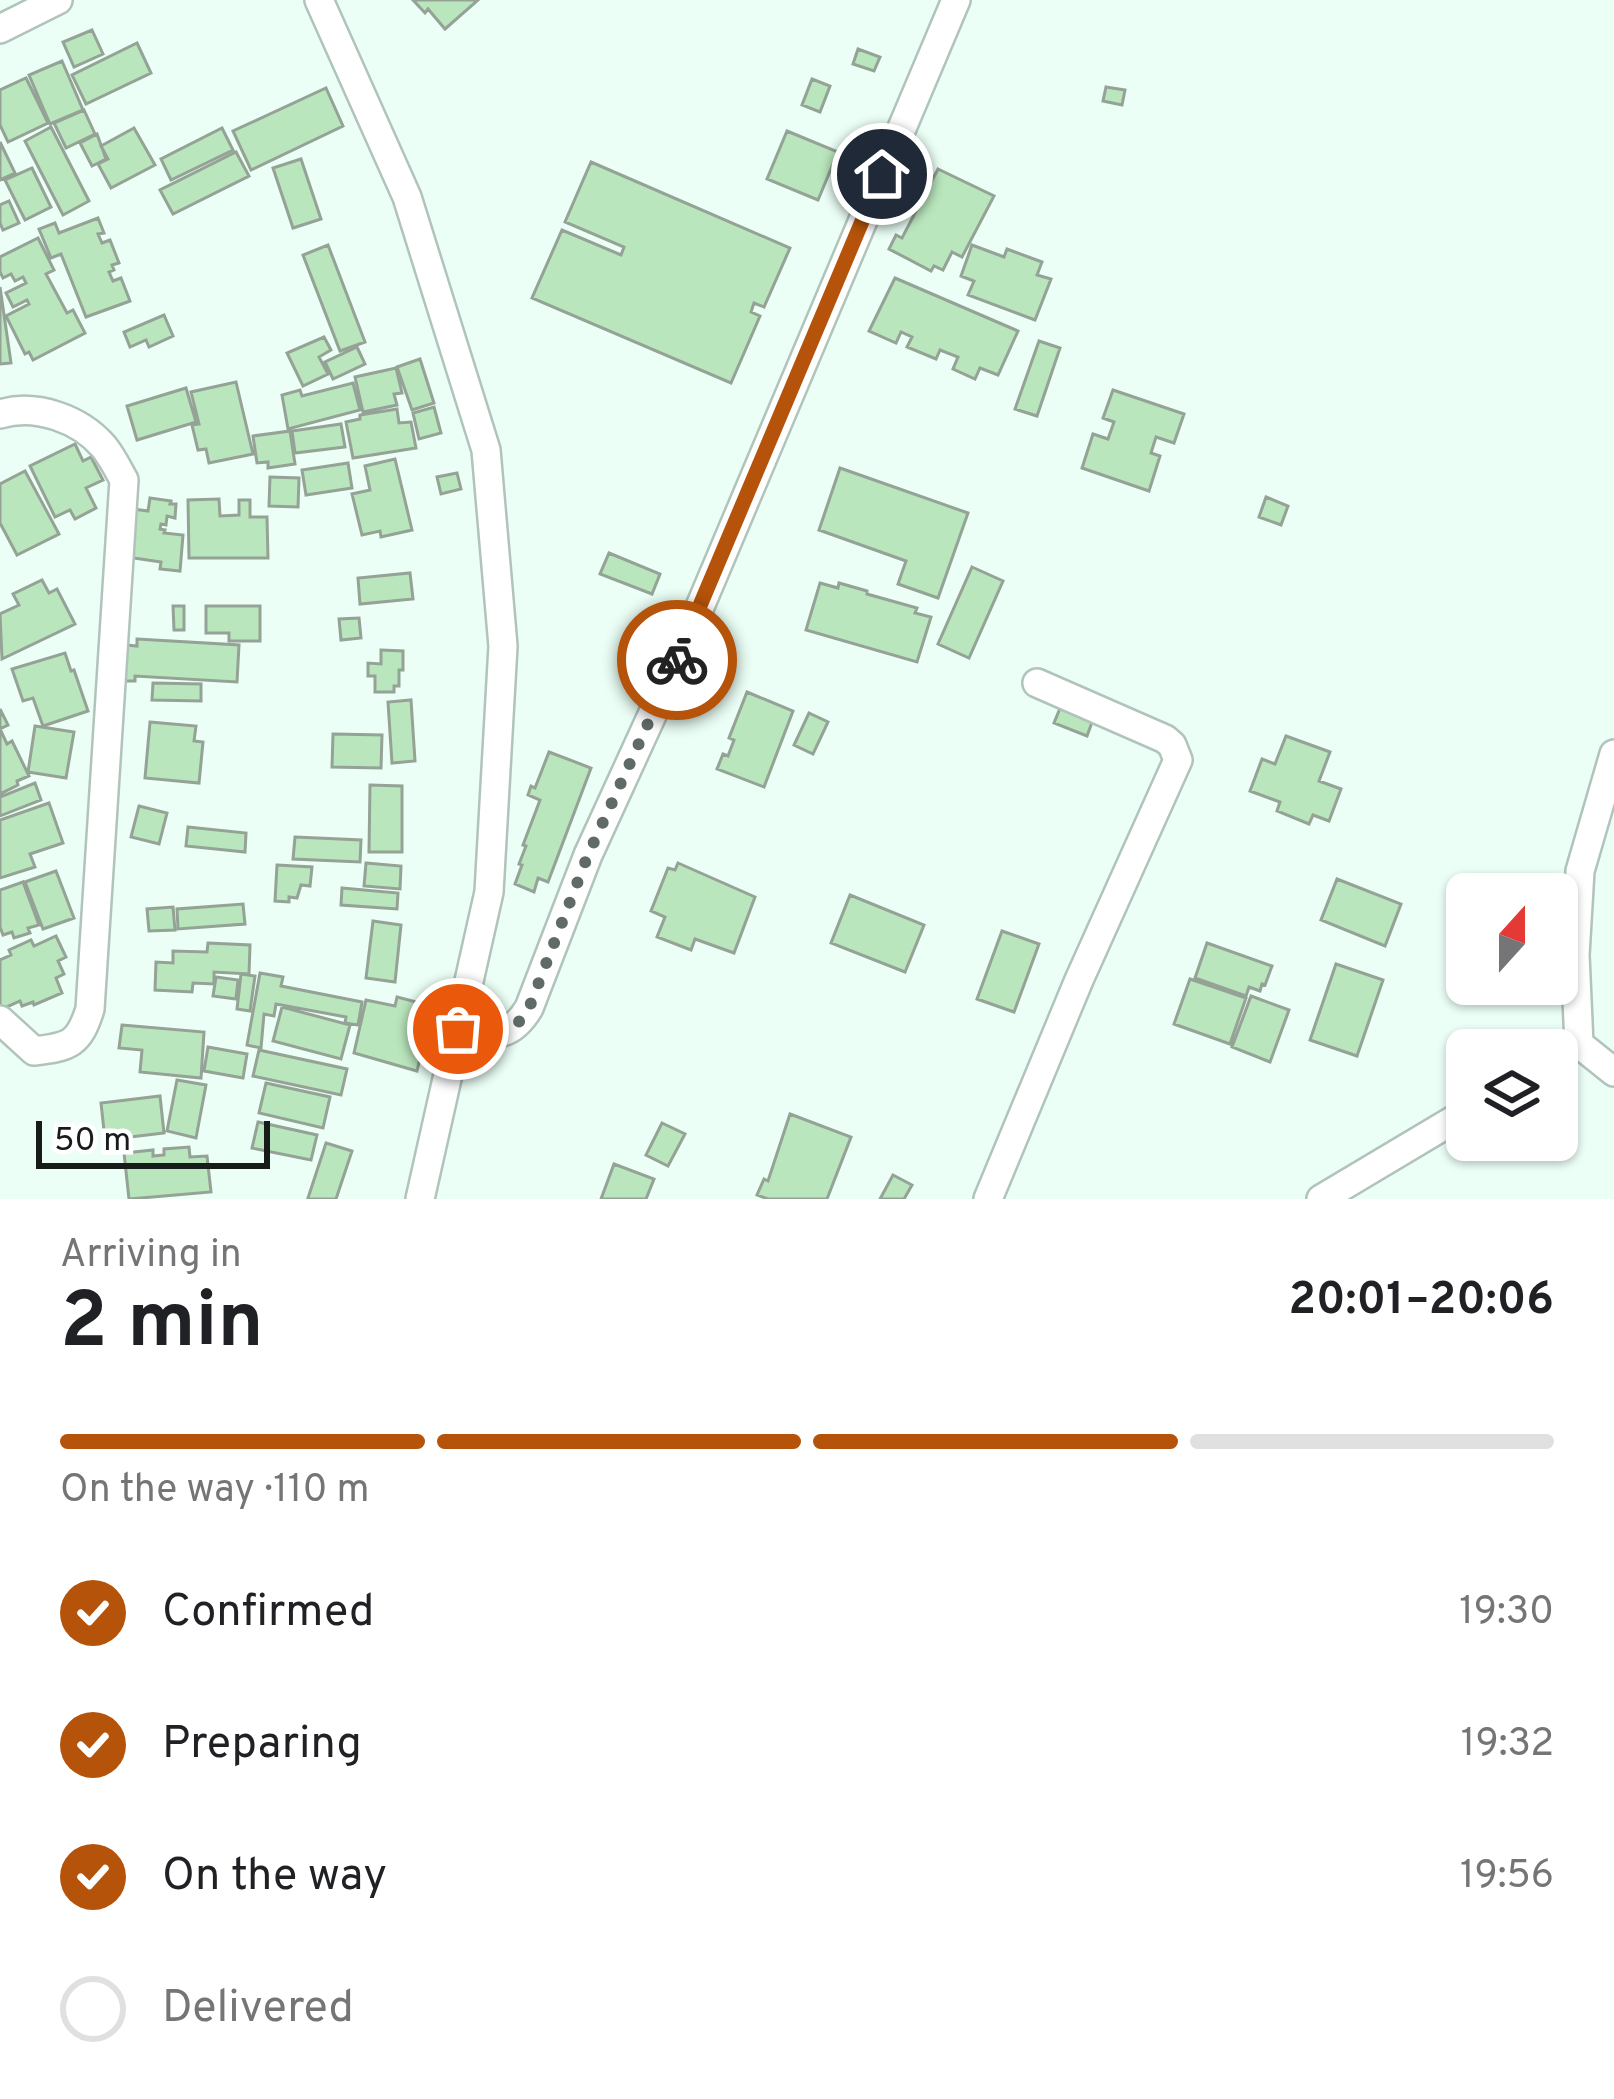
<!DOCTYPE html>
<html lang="en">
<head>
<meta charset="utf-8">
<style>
  :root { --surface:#fff; --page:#f6f6f6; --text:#202124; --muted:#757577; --line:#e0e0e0; --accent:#b45309 }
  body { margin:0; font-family:Overpass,sans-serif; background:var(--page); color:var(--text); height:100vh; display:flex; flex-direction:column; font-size:45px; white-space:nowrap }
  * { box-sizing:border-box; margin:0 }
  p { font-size:39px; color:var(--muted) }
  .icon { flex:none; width:66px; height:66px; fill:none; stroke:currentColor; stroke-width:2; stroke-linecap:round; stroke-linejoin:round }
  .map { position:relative; height:1199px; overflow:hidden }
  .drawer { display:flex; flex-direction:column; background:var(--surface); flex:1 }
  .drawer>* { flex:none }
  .needle { width:78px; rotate:21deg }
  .controls { position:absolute; left:1446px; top:873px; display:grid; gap:24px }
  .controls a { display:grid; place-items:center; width:132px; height:132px; border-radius:18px; background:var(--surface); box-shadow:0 3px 9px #0004; font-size:60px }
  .scale { position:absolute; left:36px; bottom:30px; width:234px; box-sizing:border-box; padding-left:12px; border:6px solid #151c19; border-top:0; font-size:33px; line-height:42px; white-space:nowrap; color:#151c19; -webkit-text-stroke:9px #fff; paint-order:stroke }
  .pin { position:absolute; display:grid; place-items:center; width:102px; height:102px; color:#fff; margin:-51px; border:6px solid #fff; border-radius:50%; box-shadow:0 3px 12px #0007 }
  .courier { position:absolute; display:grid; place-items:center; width:120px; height:120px; margin:-60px; border:9px solid #b45309; border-radius:50%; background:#fff; color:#222; box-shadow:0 3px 15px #0007 }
  .head em { font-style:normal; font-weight:700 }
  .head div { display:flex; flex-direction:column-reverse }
  .head { display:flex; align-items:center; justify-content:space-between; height:204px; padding:0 60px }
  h1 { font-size:78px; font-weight:700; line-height:90px }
  .bar { display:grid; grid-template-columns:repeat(4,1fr); gap:18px 12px; align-content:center; height:144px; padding:0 60px }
  .bar i { height:15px; border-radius:9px; background:var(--line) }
  .bar .on { background:var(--accent) }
  .bar p { grid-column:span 4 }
  ol { padding:0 60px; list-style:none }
  li { display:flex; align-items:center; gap:36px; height:132px }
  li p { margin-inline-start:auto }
  li .icon { padding:12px; border-radius:50%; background:var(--accent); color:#fff; stroke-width:4 }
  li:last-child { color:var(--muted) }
  li i { width:66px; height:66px; border:6px solid var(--line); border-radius:50% }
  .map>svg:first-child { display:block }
  .building { fill:#bae6bd; stroke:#95a296; stroke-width:3 }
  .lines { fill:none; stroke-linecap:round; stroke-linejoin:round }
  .minor-casing { stroke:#b1c4bb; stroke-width:32 }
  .minor { stroke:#fff; stroke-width:27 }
  .done { stroke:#606b66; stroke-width:12; stroke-dasharray:0 21.6 }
  .route { stroke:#b45309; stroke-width:15 }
</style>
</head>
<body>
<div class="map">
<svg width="1614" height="1199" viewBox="0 0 1614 1199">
  <rect width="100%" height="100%" fill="#ebfff6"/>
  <!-- building -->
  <path class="building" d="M413,0h65l-33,29 -17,-20 -3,4z
    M92,30l11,24 -29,13 -11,-25z
    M137,43l14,30 -65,31 -14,-29z
    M858,49l22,8 -6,14 -21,-7z
    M62,61l21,49 -33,14 -21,-49z
    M26,78l22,45 -40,19 -8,-17v-35z
    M812,79l18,7 -10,26 -18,-7z
    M1106,87l19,3 -3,15 -19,-4z
    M326,88l17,38 -92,44 -18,-39z
    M84,110l11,24 -29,14 -12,-25z
    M51,127l38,74 -26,14 -38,-74z
    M134,128l21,37 -44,23 -13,-24 10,-5 -7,-13z
    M222,128l11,22 -62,30 -10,-21z
    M787,131l51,21 -20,48 -51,-21z
    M97,134l9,25 -14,7 -12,-23z
    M0,142l15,31 -15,7z
    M236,152l13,24 -76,38 -13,-24z
    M301,159l20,60 -28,9 -20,-60z
    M591,162l199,86 -26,59 -10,-4 -3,9 9,4 -29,67 -199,-85 30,-68 59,25 3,-8 -59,-25z
    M32,168l19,39 -26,13 -20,-40z
    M938,169l56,27 -32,61 -10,-5 -9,18 -9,-4 -3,5 -42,-22 7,-14 6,3z
    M9,201l10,22 -16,7 -3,-7v-18z
    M98,218l6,15 -6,1 4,9 8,-3 9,23 -7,2 2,5 -5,2 4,9 8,-3 9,23 -44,16 -25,-63 -10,4 -12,-29 16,-6 4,10z
    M38,238l16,32 -8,4 21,39 6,-3 12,23 -52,27 -4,-8 -4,2 -19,-38 23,-12 -2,-4 -14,7 -7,-14 20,-10 -3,-6 -8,4 -4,-7 -8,4 -3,-6v-15z
    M328,245l37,97 -25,9 -37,-96z
    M972,245l32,12 3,-8 35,13 -5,13 14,4 -16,41 -67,-25 6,-14 -13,-5z
    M895,278l123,53 -20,44 -18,-7 -5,11 -22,-10 5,-12 -18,-7 -4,9 -29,-12 5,-10 -11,-5 -5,11 -27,-12z
    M0,287l11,76 -11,1z
    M164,315l9,21 -24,11 -3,-7 -16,7 -6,-15z
    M324,337l7,13 -12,7 9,17 -25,12 -16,-33z
    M1039,341l21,7 -23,68 -22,-7z
    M357,347l8,17 -32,15 -8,-17z
    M420,359l14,44 -22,7 -15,-43z
    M396,368l6,25 -8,1 3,11 -34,7 -8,-35z
    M236,382l17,72 -44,9 -3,-14 -8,1 -6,-25 7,-1 -8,-32z
    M353,383l7,27 -72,19 -6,-34 18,-5 2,6z
    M186,388l10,34 -59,18 -10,-34z
    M1113,390l71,24 -10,29 -18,-6 -5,16 9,3 -11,35 -67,-23 11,-34 15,5 6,-17 -11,-4z
    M434,407l7,26 -22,6 -6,-26z
    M397,409l2,14 12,-1 5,26 -63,10 -7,-36 14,-3v-4z
    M341,424l4,23 -50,6 -3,-22z
    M290,431l5,33 -27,4v-6l-11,1 -4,-27z
    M75,444l8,17 8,-4 12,23 -17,8 10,20 -21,11 -5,-9 -15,7 -25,-51z
    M395,459l17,71 -31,7 -1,-6 -18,4 -10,-41 18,-4 -5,-24z
    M348,463l4,25 -46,7 -4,-25z
    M840,468l128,45 -30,85 -40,-14 8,-23 -87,-31z
    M25,471l34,63 -42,21 -17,-32v-39z
    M457,473l4,16 -20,5 -4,-17z
    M270,477l29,1 -1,29 -29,-1z
    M1266,497l22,9 -7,19 -22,-8z
    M150,498l21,3 -1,3h6l-1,14 -8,-2 -1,9 -5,-1 -1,5 5,1 -1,3 19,2 -3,36 -20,-2 1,-7 -34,-5 6,-48 15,2z
    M219,499l1,17 19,-1v-15h11v17h17l1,41h-79l-1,-58z
    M609,553l51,21 -8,20 -52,-20z
    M972,567l31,14 -34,77 -31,-14z
    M410,573l3,26 -53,5 -2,-26z
    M42,580l7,13 8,-4 18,35 -73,35 -2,-45 19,-9 -6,-11z
    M820,583l18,5 1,-5 28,8v3l50,14 -2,5 16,4 -14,45 -111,-32z
    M173,606h11v24h-10z
    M206,606h54v35h-31v-8h-23z
    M359,618l2,20 -20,2 -2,-21z
    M137,639l102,6 -2,37 -102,-6v5h-11l2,-36 11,1z
    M381,650l22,1v19h-4v16h-5v6h-19v-16h-7v-13l13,1z
    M65,653l6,18 3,-1 14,41 -45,15 -10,-28 -10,3 -11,-32z
    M153,683l48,1v17l-49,-1z
    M747,692l46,19 -29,76 -47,-18 6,-15 5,2 6,-16 -5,-2z
    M411,700l4,61 -23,2 -4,-61z
    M1063,701l32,13 -8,22 -33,-13z
    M0,709l8,16 -8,4 7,15 5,-3 17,35 -12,5 1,4 -18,9z
    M809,713l19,9 -15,32 -19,-9z
    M150,722l46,4 -2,15 9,1 -4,41 -54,-5z
    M35,726l39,6 -8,46 -38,-6z
    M333,734l49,1 -1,33 -49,-1z
    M1286,736l44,16 -11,29 22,8 -12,32 -16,-6 -4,9 -32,-13 3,-9 -30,-11 12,-32 13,5z
    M549,752l42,16 -43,114 -10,-4 -4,14 -19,-8 7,-19 -3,-1 7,-18 -3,-1 17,-45 -12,-5 3,-9 4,2z
    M35,783l6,17 -41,16v-19z
    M370,785l32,1v66h-33z
    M49,803l14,40 -33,11 5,13 -35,11v-58z
    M139,806l28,7 -8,31 -28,-7z
    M188,827l58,6 -1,19 -59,-6z
    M295,837l66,3 -1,22 -67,-3z
    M366,863l35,3 -1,23 -36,-3z
    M678,863l77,34 -21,56 -39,-14 -4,11 -34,-13 8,-20 -14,-6 17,-43 7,2z
    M277,865l35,2 -2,19 -9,-1 -4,13 -8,-1v5l-14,-1z
    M56,871l18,47 -31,11 -18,-47z
    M1337,879l64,25 -16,42 -64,-26z
    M23,882l16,43 -11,3 2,5 -16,5 -2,-6 -9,3 -3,-8v-37z
    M342,888l56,5 -1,16 -56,-4z
    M850,895l74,30 -19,47 -74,-29z
    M243,904l2,20 -67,5 -1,-20z
    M173,907l2,23 -26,1 -2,-22z
    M373,921l28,4 -6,57 -29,-4z
    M1002,931l37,13 -25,68 -37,-13z
    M56,936l10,21 -8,4 6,13 -8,4 6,15 -28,12 -1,-3 -11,4 -2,-5 -20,9v-50l11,-5 -2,-5 22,-10 3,6z
    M208,943l42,2 -1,29 -35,-2v12l-21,-1 -1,9 -37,-2 1,-28 17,1v-12l34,1z
    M1207,943l65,23 -7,19 -3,-1 -2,7 -11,-4 -3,9 -51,-18z
    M1336,964l47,16 -26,76 -47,-16z
    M260,973l23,4 -2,9 81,16 -4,23 -13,-2 1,-6 -70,-13 -2,12 -10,-2 -3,34 -14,-3z
    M241,974l14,2 -5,35 -13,-2z
    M216,977l22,3 -2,19 -23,-3z
    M1190,979l56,19 -16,46 -56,-20z
    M1251,996l38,14 -19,52 -38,-15z
    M397,997l35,9 -15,65 -63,-18 12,-53 29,6z
    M282,1007l68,18 -9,34 -68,-18z
    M122,1025l82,7 -3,46 -61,-6 2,-22 -23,-2z
    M208,1047l39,7 -4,24 -39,-7z
    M259,1050l88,19 -6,26 -88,-19z
    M177,1080l29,5 -10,53 -29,-7z
    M266,1083l64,14 -7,31 -64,-15z
    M160,1096l4,37 -59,7 -4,-37z
    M790,1114l61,23 -24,62h-59l-11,-4 7,-16 4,2z
    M258,1122l59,13 -6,25 -59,-12z
    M662,1123l23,11 -17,32 -22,-11z
    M326,1143l26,8 -16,48h-26l-2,-1z
    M189,1147l1,10 17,-1 4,36 -82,7 -5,-46 29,-3v6l11,-1v-6z
    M614,1164l40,15 -8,20h-45z
    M893,1175l19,10 -8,14h-24z"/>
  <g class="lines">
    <defs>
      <path id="minor" d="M319,0l88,197 79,253 17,196 -14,246 -69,307
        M0,29l58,-29
        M0,414c36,-11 80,5 104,33 8,10 14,22 20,33l-34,529c-11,35 -20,38 -56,42l-34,-31
        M458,1029c34,5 51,12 71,-21l59,-153 92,-201 276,-654
        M1579,1044l-4,-89 5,-84 34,-117
        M1557,1058l22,-14 35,28
        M988,1199l91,-219 99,-220 -6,-15 -7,-6 -128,-56
        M1321,1199l146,-87"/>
    </defs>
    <!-- minor casing -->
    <use href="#minor" class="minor-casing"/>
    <!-- minor -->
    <use href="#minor" class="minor"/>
  </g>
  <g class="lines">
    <!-- done -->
    <path class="done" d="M458,1029c34,5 51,12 71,-21l59,-153 89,-195"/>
    <!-- route -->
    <path class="route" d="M677,660l205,-486"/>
  </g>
</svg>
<div class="controls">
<a><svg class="needle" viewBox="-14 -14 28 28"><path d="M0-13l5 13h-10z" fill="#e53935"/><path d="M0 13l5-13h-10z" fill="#757577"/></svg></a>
<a><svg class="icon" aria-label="layers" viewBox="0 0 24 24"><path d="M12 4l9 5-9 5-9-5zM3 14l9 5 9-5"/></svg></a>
</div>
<div class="scale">50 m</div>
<div class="pin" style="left:458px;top:1029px;background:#ea580c"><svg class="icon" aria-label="bag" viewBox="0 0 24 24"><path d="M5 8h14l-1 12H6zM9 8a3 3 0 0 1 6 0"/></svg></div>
<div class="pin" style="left:882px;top:174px;background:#1f2937"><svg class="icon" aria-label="home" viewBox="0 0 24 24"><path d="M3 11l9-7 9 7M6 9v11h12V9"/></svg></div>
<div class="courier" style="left:677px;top:660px"><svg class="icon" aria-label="bike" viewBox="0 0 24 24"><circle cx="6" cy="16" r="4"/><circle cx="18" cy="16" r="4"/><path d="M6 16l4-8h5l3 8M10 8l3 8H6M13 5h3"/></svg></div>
</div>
<section class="drawer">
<div class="head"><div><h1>2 min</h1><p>Arriving in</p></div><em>20:01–20:06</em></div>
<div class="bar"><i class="on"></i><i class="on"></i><i class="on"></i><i></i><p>On the way · 110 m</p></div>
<ol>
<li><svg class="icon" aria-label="check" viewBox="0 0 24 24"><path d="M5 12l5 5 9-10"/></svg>Confirmed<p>19:30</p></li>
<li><svg class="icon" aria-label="check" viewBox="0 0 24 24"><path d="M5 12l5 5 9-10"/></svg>Preparing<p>19:32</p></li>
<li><svg class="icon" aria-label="check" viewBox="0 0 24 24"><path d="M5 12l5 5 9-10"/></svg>On the way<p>19:56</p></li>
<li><i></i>Delivered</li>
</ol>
</section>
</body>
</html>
